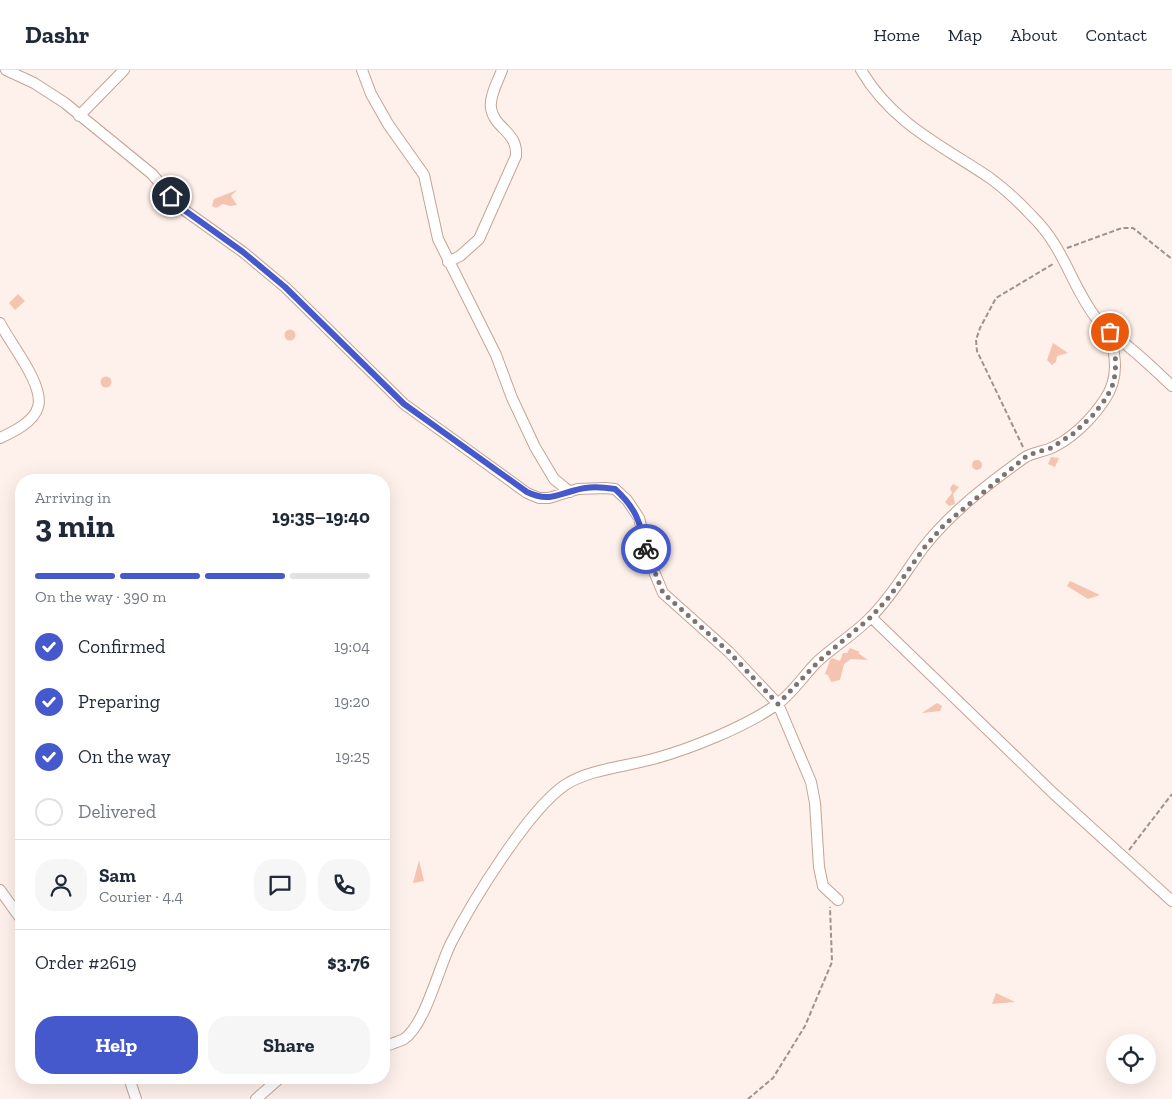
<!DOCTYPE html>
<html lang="en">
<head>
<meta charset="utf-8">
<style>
  :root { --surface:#fff; --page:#f6f6f7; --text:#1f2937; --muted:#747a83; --line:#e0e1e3; --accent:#4559cd }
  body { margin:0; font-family:"Zilla Slab",serif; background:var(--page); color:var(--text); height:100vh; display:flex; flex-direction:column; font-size:19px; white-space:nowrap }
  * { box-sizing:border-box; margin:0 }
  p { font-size:16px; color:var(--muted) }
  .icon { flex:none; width:28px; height:28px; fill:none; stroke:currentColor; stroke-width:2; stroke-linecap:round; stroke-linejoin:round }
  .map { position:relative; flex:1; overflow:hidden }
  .side { position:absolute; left:15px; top:404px; width:375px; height:610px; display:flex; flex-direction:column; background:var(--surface); border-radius:20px; box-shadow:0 5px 20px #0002 }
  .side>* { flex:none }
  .fabs { position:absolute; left:1106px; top:964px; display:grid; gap:10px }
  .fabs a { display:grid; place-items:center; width:50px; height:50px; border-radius:50%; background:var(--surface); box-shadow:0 5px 20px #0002; font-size:25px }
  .pin { position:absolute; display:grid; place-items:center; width:42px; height:42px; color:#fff; margin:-21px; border:2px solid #fff; border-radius:50%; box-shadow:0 1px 5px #0007 }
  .courier { position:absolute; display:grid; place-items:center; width:50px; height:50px; margin:-25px; border:4px solid #4559cd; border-radius:50%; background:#fff; color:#222; box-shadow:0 1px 6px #0007 }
  .head em { font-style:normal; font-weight:700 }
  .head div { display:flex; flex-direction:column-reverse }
  .head { display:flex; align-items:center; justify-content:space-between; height:85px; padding:0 20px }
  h1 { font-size:32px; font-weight:700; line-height:38px }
  .bar { display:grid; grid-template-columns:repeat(4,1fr); gap:8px 5px; align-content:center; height:60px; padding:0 20px }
  .bar i { height:6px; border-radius:4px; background:var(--line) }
  .bar .on { background:var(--accent) }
  .bar p { grid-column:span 4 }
  .line { display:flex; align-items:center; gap:12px; padding:0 20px; border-top:1px solid var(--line) }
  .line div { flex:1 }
  .round { display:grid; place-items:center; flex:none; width:52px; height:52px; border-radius:20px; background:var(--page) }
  ol { padding:0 20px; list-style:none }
  li { display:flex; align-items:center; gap:15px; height:55px }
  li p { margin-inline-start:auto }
  li .icon { padding:5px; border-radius:50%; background:var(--accent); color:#fff; stroke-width:4 }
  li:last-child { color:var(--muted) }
  li i { width:28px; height:28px; border:2px solid var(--line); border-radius:50% }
  .action { display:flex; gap:10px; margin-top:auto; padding:10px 20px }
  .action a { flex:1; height:58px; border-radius:20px; background:var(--accent); color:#fff; font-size:20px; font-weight:700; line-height:58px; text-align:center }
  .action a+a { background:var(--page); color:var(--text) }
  header { display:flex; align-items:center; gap:30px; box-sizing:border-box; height:70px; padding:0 25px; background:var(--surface); border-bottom:1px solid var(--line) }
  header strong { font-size:24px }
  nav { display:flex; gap:28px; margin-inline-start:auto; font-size:18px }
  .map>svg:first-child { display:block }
  .building { fill:#f5c4b0 }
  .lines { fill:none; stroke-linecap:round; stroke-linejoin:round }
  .minor-casing { stroke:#c5a395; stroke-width:12 }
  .path { stroke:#9f918b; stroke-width:2; stroke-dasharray:5 2.5; stroke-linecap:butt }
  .minor { stroke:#fff; stroke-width:10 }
  .done { stroke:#80726d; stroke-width:5; stroke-dasharray:0 9 }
  .route { stroke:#4559cd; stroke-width:6 }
</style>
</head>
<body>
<header>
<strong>Dashr</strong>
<nav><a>Home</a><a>Map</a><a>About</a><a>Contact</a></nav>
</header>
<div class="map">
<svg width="1172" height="1029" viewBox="0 0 1172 1029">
  <rect width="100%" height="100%" fill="#fef0ea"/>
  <!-- building -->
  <path class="building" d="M237,120l-6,6 6,9 -7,1 -7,-2 -7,4 -4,-2 2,-7z
    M18,224l7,7 -10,9 -6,-7z
    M284.5 265a5.5 5.5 0 1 1 11 0a5.5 5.5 0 1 1-11 0Z
    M1053,273l15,10 -11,3 -1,6 -4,3 -5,-5z
    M100.5 312a5.5 5.5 0 1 1 11 0a5.5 5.5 0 1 1-11 0Z
    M1051,387l8,1 -4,9 -7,-3z
    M972 395a5 5 0 1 1 10 0a5 5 0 1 1-10 0Z
    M953,414l6,3 -6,7 2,10 -6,2 -4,-4 7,-9 -2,-5z
    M1070,511l30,14 -12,4 -21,-13z
    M850,578l10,4 -2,1 10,7 -17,-1 -7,5 -4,16 -9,2 -3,-7 -3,-1 5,-14 2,-2 8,3 3,-8h4z
    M937,633l5,3 -2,5 -18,2z
    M419,790l5,21 -11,2z
    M996,923l19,9 -23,2z"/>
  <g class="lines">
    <defs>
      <path id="minor" d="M6,0l28,13 31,20 87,71 28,33 63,45 42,35 119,117 123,89 12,5h10l29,-9 27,-1 10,1 12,11 12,18 11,44 13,31 66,59 49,52 33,78 4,21 4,64 4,19 15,14
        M362,0l9,24 17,30 36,51 14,64 58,116 16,43 23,49 19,32 16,13
        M861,0c31,53 80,75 129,108 15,11 29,24 42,38 33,32 38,68 64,102 9,12 23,20 34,30 15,12 28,25 42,38
        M79,46l45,-46
        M448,192l12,-6 19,-17 37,-83c2,-25 -22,-27 -25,-48 -2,-11 7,-27 11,-38
        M0,253c9,19 45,62 38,84 -4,15 -25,25 -38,31
        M871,547l182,176 119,108
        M0,820l21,29
        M384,977c6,-3 14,-5 20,-8 21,-14 35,-72 47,-96 21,-41 77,-133 114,-158 25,-16 59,-18 88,-26 37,-10 92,-32 123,-54 16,-11 28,-30 41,-43 17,-16 38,-28 54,-45 21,-21 35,-46 52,-69 27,-35 66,-65 101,-90 7,-5 17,-6 25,-9 22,-9 43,-30 56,-50 15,-22 10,-44 5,-68
        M129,1008l7,21
        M256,1029l24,-21"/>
    </defs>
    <!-- minor casing -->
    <use href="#minor" class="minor-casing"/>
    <!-- path -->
    <path class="path" d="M1067,178l55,-20h11l39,31
      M1023,377l-46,-96 -1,-11 4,-12 16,-30 57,-34
      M1129,780l43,-56
      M748,1029l25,-21 32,-52 27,-64 -2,-55"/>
    <!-- minor -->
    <use href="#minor" class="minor"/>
  </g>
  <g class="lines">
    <!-- done -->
    <path class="done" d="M646,479l17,44 66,59 49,52 42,-44 51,-43 19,-21 34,-48 20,-23 84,-70 23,-7 23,-15 20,-19 13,-17 7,-15 2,-20 -6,-30"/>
    <!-- route -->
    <path class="route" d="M171,126l9,11 63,45 42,35 119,117 123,88c21,10 28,3 49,-2 12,-4 27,-3 39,-1 21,19 25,33 31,60"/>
  </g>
</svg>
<div class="fabs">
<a><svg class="icon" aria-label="locate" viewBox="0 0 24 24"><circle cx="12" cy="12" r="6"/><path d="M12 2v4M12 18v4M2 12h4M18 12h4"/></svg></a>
</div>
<div class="pin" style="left:1110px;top:262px;background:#ea580c"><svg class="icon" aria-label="bag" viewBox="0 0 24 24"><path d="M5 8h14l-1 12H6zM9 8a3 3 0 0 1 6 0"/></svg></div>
<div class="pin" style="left:171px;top:126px;background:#1f2937"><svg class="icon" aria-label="home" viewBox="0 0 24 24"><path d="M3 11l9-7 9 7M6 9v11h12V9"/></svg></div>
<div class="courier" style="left:646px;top:479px"><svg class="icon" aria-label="bike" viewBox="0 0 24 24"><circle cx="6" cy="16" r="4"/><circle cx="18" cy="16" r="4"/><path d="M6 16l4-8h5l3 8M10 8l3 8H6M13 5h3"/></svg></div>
<section class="side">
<div class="head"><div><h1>3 min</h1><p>Arriving in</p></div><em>19:35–19:40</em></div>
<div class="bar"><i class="on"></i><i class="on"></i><i class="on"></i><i></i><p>On the way · 390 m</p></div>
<ol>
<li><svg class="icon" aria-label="check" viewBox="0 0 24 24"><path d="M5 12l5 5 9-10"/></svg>Confirmed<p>19:04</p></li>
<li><svg class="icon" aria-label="check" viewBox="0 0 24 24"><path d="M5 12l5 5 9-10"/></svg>Preparing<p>19:20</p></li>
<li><svg class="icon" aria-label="check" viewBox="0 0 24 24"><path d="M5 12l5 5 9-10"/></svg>On the way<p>19:25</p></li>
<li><i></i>Delivered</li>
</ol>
<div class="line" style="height:90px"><a class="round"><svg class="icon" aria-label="person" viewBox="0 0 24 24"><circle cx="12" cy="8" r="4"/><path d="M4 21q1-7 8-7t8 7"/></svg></a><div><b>Sam</b><p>Courier · 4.4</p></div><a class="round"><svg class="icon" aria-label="chat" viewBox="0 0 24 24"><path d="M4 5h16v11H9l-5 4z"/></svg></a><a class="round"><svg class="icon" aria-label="phone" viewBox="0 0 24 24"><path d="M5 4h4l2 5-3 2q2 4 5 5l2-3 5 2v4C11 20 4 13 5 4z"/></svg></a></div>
<div class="line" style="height:65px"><div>Order #2619</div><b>$3.76</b></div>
<div class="action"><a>Help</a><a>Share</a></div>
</section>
</div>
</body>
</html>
